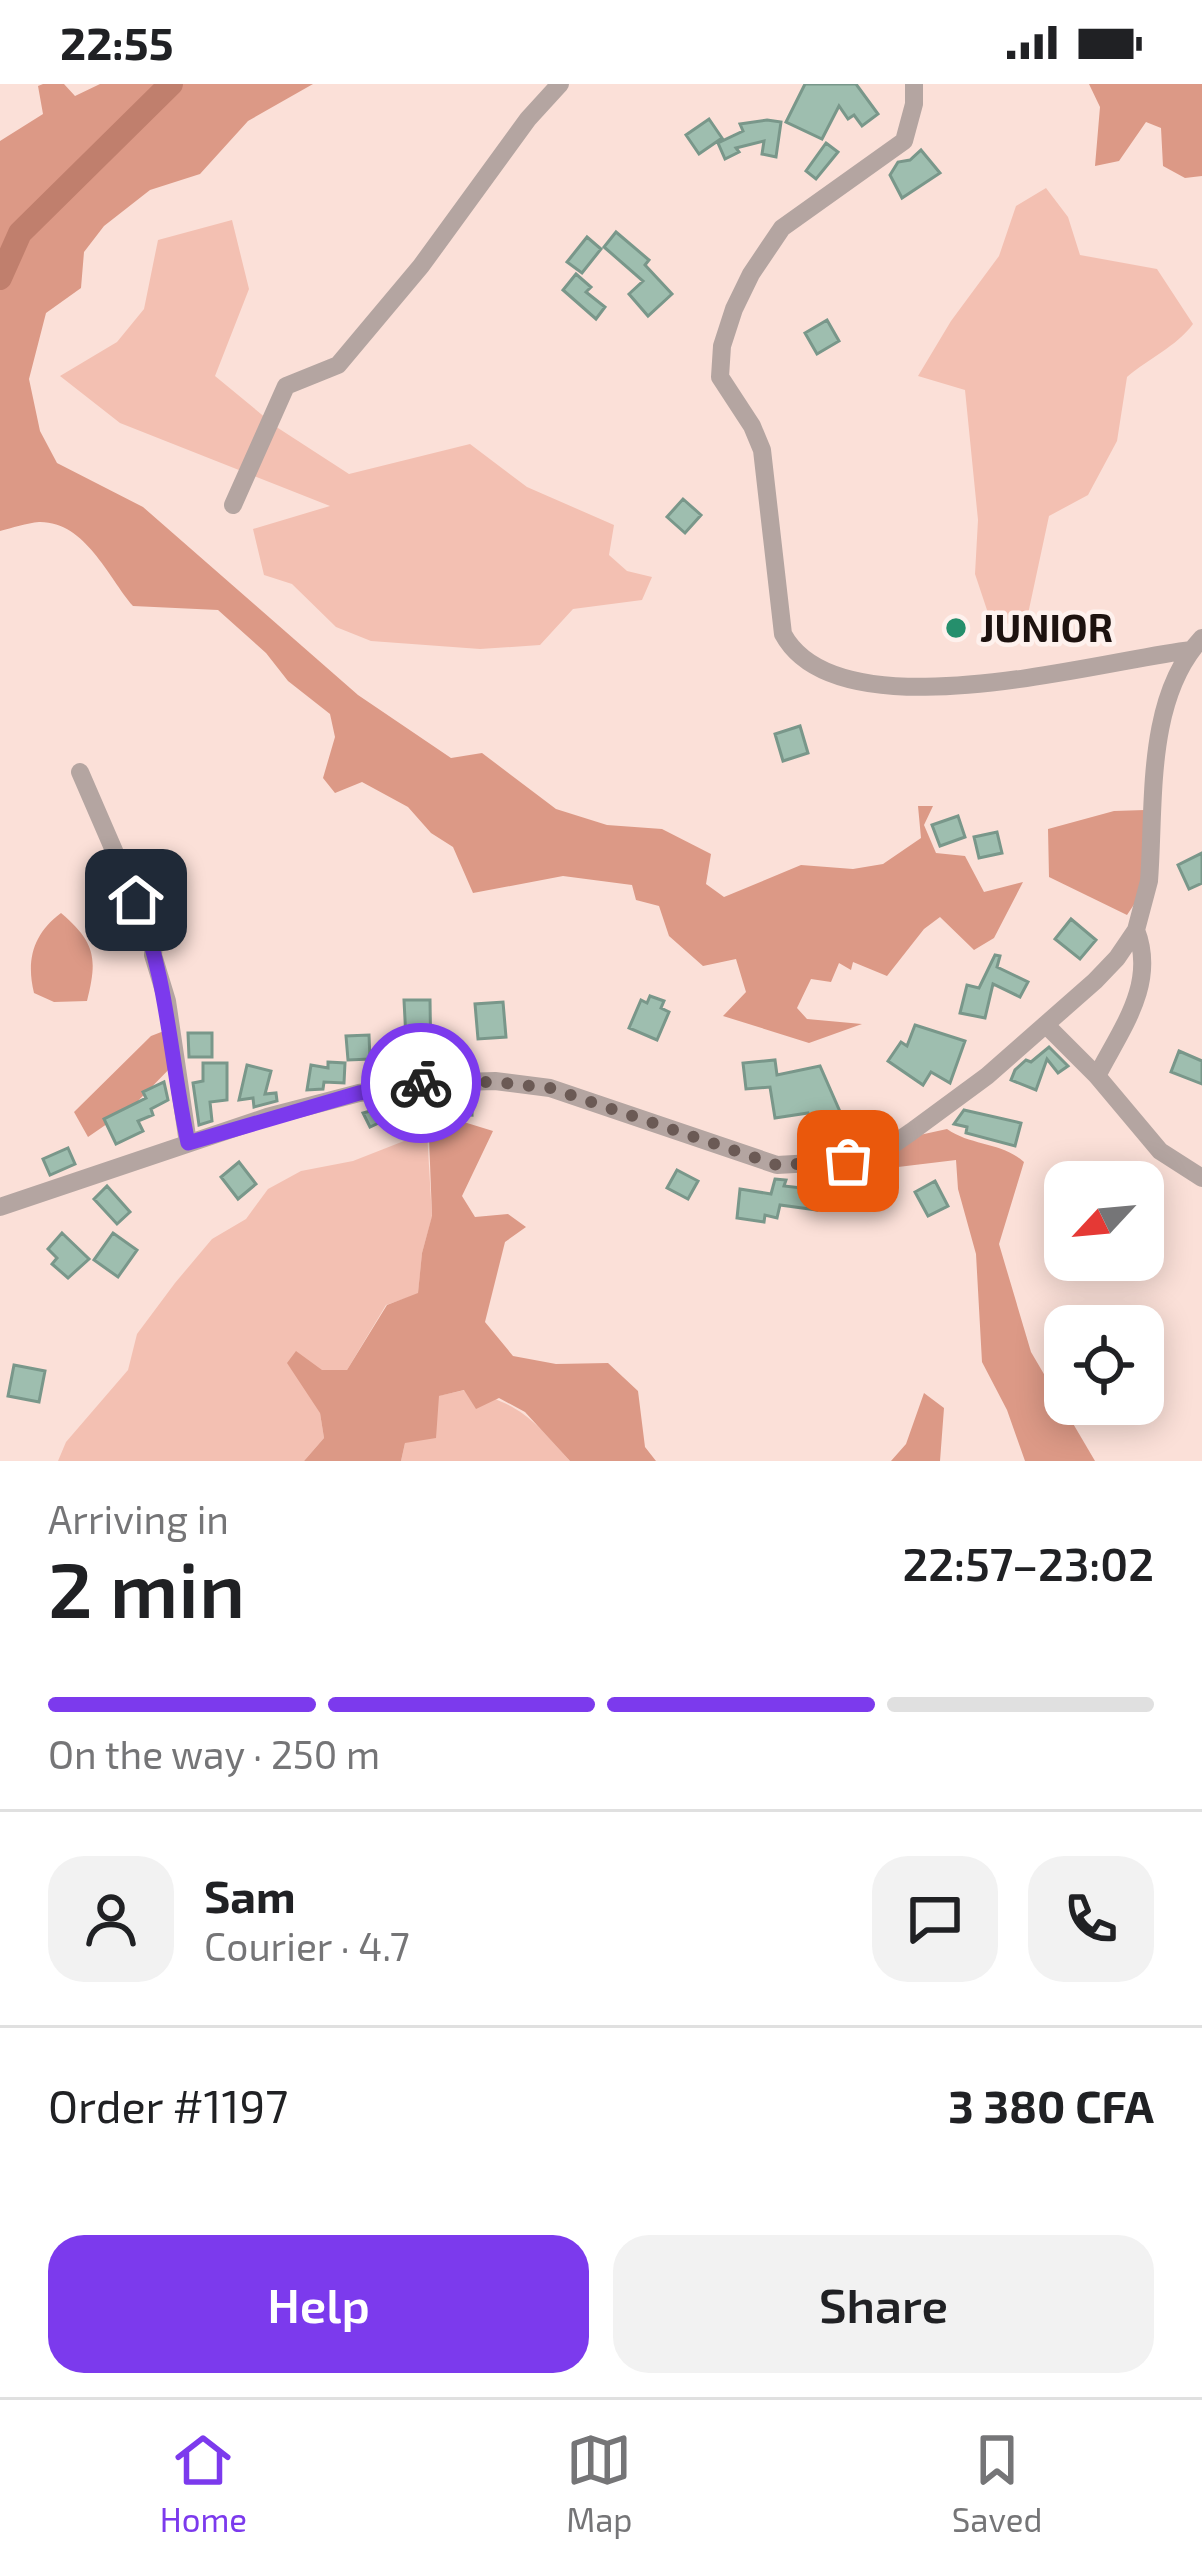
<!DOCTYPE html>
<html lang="en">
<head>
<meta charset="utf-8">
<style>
  :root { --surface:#fff; --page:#f2f2f2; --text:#202124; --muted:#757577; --line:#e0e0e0; --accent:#7c3aed }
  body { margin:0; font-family:"Exo 2",sans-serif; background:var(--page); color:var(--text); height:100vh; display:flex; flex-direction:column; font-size:45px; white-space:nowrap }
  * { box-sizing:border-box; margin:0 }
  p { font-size:39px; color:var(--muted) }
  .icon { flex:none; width:66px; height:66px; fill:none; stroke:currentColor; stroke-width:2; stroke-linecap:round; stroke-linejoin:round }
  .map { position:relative; height:1377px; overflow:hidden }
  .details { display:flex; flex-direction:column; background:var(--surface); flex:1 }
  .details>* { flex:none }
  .needle { width:78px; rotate:244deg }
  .fabs { position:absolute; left:1044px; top:1077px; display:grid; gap:24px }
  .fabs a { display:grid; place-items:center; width:120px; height:120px; border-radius:24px; background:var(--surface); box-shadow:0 6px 30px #0003; font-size:60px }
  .pin { position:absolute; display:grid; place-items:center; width:102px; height:102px; color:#fff; margin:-51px; border-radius:24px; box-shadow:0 6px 18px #0006 }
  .courier { position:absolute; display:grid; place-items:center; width:120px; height:120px; margin:-60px; border:9px solid #7c3aed; border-radius:50%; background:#fff; color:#222; box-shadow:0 3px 15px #0007 }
  .head em { font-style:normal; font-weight:600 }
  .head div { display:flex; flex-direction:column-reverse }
  .head { display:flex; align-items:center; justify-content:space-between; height:204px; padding:0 48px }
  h1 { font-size:78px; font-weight:600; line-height:90px }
  .bar { display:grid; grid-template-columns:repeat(4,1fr); gap:18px 12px; align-content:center; height:144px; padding:0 48px }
  .bar i { height:15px; border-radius:9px; background:var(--line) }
  .bar .current { background:var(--accent) }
  .bar p { grid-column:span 4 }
  .line { display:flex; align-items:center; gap:30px; padding:0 48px; border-top:3px solid var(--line) }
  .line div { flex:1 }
  .round { display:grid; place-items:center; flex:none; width:126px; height:126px; border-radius:36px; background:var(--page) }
  .primary-button { display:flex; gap:24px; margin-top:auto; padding:24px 48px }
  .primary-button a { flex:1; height:138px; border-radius:36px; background:var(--accent); color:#fff; font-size:48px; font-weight:600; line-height:138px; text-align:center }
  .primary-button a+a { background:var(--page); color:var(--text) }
  .status { display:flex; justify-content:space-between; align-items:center; height:84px; padding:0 60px; background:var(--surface); direction:ltr }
  .status svg { height:33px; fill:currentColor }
  .dock { display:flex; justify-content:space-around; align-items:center; height:168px; border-top:3px solid var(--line); background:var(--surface); font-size:33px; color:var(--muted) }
  .dock a { display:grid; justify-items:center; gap:6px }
  .dock .current { color:var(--accent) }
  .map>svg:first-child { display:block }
  .green { fill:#f3c0b2 }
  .forest { fill:#dc9986 }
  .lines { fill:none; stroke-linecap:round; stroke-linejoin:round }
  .river { stroke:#c07f6d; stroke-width:24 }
  .building { fill:#9ebeaf; stroke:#79978a; stroke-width:3 }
  .minor { stroke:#b4a5a1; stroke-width:18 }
  .done { stroke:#6b5a55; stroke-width:12; stroke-dasharray:0 21.6 }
  .route { stroke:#7c3aed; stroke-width:15 }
  .poi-dot { fill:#258f6c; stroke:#fef1ed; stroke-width:4.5 }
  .labels { text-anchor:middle; stroke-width:9; stroke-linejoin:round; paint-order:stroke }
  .poi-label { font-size:39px; font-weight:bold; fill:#1d120f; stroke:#fef1ed; text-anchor:start }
</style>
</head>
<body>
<div class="status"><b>22:55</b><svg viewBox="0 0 49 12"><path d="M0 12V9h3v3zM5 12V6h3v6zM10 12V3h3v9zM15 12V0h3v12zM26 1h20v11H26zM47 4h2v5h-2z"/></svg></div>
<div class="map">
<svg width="1202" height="1377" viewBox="0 0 1202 1377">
  <rect width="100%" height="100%" fill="#fbe0d8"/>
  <!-- green -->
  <path class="green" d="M1046,104l22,29 12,38 77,14 36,55c-17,23 -44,34 -66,53l-10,64 -29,54 -39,21 -24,112 -35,-9 -15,-45 3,-54 -13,-130 -47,-14 33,-55 48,-65 17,-50z
    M232,136l17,69 -34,87 63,52 71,46 121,-30 57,43 87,38 -5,30 18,16 25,6 -10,23 -69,9 -33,36 -60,4 -109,-8 -35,-14 -44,-43 -28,-9 -11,-46 77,-23 -210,-83 -60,-47 57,-34 27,-33 14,-69z
    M427,1048l5,85 -10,36 -4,41 -32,11 -39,65h-25l-2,43 4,25 -20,23h-246l8,-19 62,-72 9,-36 38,-51 37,-44 34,-20 22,-30 33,-18 52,-10z
    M465,1306c57,14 67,29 105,71h-169l4,-18 33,-47z"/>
  <!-- forest -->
  <path class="forest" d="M43,0h21l11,12 25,-12h213l-65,37 -48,53 -50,16 -46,36 -20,26 -3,36 -35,25 -17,66 11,52 17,32 86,44 215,188 93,63 31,-5 74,56 51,16 55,4 49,25 -5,30 18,13 77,-32 52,4 30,-5 38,-26 -3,-32h15l-9,19 12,28 29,3 19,36 39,-10 -29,56 -20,12 -34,-33 -16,12 -37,47 -34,-14 -2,8 -12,-7 -8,19 -20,-3 -14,29 10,11 55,5 -53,19 -86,-27 23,-24 -10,-33 -33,7 -34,-30 -10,-30 -23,-6 -4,-15 -69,-9 -90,17 -20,-46 -22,-14 -23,-26 -46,-25 -27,11 -12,-15 12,-41 -5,-23 -42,-33 -22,-28 -48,-43 -85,-4c-25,-29 -48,-85 -94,-84 -12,1 -27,6 -39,9v-390l43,-27 -5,-28z
    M1089,0h113v92l-17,2 -22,-12 -2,-38 -15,-6 -27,39 -24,5 5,-59z
    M1145,726l-4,84 -14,21 -78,-38 -1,-48 66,-18z
    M61,829c34,29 37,45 26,88l-33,1 -20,-9c-8,-33 -1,-59 27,-80z
    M169,945l11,29 -47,48 -45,31 -14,-25 77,-76z
    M428,1027l65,20 -31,65 13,21 33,-3 18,13 -21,15 -20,80 28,34 43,8 52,-1 30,28 7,56 11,14h-86l-45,-49 -26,-14 -23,11 -12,-19 -25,6 -3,42 -31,5 -4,18h-97l20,-23 -4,-25 -33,-50 9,-12 26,19h25l40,-65 31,-12 4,-40 10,-37z
    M947,1045c24,17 55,13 77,33l-25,82 32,108 64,109h-70l-18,-51 -25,-48 -6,-108 -18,-65 -2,-29 -58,7 -6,-10 23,-21z
    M924,1309l20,15 -4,53h-49l15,-17z"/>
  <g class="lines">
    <!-- river -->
    <path class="river" d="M0,194l20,-45 151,-149"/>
  </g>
  <!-- building -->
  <path class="building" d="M805,0h51l22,30 -16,12 -8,-11 -6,4 -9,-13 -17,33 -36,-17z
    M709,35l13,19 -23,16 -13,-19z
    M767,36l14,2 -5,35 -14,-3 2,-13 -28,7 3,4 -14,7 -7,-16 25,-12 -3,-7z
    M826,59l12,9 -22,27 -10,-8z
    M921,66l19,23 -38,25 -12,-23 8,-13 12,-2z
    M616,148l33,28 -4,5 27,29 -24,22 -19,-22 14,-13 -39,-34z
    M587,153l14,12 -19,24 -15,-11z
    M576,190l15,13 -5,5 19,15 -9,12 -33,-29z
    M827,236l12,21 -22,13 -12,-21z
    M683,415l18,16 -16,18 -18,-16z
    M800,642l8,27 -25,8 -8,-27z
    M958,732l7,21 -25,9 -8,-21z
    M997,748l5,21 -23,5 -5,-21z
    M1202,769v30l-13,6 -11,-24z
    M1071,835l25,21 -16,19 -25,-20z
    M995,871l5,1 -3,11 31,15 -8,15 -27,-13 -8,34 -25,-5 7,-28 12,3z
    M650,912l14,5 -3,7 8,4 -12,28 -28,-12 12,-28 6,3z
    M404,916h26l1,66 -36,2v6l-19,2 -2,-26 25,-2 -1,-8 8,-1z
    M503,918l3,35 -28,2 -3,-35z
    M915,941l50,16 -15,42 -19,-11 -8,13 -35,-24 13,-19 6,4z
    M188,949h24v24h-23z
    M369,951l1,24 -22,1 -2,-24z
    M1049,963l19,19 -10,7 -11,-14 -11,31 -25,-10 4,-10 11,-10 5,2z
    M1179,967l23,10v23l-31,-12z
    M775,976l2,15 43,-9 21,48 -28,11 -5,-12 -33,5 -5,-31 -24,2 -3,-26z
    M328,978l17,1 -1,20 -20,-1 -1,7 -16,1 4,-25 17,3z
    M203,979h24v37l-17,2 2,19 -13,4 -6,-42 10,-2z
    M247,981l24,6 -6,23 11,-1 1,8 -23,6 -1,-9 -14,2z
    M164,998l4,18 -17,9 2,6 -15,6 5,10 -27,13 -12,-25 42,-21 -3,-6z
    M437,1013l35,2v16l-37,-3z
    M418,1014l6,12 -38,18 -3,-7 -13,6 -7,-14z
    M964,1026l57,13 -6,23 -49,-13 1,-6 -13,-3z
    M68,1064l7,16 -25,11 -7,-16z
    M239,1078l17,22 -18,15 -17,-22z
    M677,1086l21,11 -10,18 -21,-11z
    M775,1095l11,1 -2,6 36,4 -3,20 -37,-5 -3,13 -12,-3 -1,7 -27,-4 3,-29 31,5z
    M935,1097l13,25 -20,10 -13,-24z
    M107,1102l23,26 -13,12 -23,-25z
    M62,1149l27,26 -21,19 -16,-14 5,-6 -9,-9z
    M113,1149l24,17 -19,27 -24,-17z
    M14,1281l31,6 -6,31 -31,-6z"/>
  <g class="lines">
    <!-- minor -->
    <path class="minor" d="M914,0v20l-10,37 -122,87 -31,46 -17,35 -12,37 -2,31 32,49 10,24 21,184c55,102 315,27 408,16
      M233,421l53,-119 52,-21 83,-99 107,-147 32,-35
      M80,688l74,171 -1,12 14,46 21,142
      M1046,941l51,51 63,75 42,27
      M1097,992c24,-47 60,-92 39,-146
      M0,1123l267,-90 92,-24 69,-10 67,-2 55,7 227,77 71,-4 37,-11 26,-18 76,-56 108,-95 22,-23 19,-28 13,-49c6,-78 -4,-182 53,-243"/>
  </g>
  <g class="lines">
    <!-- done -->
    <path class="done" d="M421,999l74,-1 55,6 227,77 71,-4"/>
    <!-- route -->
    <path class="route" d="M136,816c32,77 34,161 52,243l171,-50 62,-10"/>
  </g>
  <!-- markers -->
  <circle class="poi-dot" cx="956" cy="544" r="12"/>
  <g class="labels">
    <!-- poi labels -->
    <g class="poi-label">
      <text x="980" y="558">JUNIOR</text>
    </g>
  </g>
</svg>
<div class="fabs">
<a><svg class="needle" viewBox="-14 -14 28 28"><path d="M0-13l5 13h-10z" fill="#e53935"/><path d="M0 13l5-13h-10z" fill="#757577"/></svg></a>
<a><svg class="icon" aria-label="locate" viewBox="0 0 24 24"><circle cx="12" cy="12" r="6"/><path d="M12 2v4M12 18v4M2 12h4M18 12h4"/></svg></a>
</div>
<div class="pin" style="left:848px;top:1077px;background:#ea580c"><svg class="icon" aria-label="bag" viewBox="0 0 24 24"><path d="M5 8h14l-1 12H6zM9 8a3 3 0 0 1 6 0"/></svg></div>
<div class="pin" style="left:136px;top:816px;background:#1f2937"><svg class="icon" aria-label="home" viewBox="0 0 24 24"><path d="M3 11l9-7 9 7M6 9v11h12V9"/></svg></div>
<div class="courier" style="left:421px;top:999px"><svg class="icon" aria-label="bike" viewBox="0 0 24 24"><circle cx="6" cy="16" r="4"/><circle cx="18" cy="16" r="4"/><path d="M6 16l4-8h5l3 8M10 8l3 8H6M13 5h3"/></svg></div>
</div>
<section class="details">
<div class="head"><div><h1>2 min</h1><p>Arriving in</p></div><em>22:57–23:02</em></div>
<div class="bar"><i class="current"></i><i class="current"></i><i class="current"></i><i></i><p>On the way · 250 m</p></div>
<div class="line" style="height:216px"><a class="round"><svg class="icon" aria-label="person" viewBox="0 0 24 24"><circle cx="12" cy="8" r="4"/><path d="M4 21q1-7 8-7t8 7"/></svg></a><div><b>Sam</b><p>Courier · 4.7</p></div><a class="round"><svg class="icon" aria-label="chat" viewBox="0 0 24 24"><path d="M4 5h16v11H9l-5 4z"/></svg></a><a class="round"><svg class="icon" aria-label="phone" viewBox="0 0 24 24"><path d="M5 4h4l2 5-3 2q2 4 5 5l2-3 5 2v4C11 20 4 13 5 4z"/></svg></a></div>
<div class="line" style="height:156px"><div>Order #1197</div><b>3 380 CFA</b></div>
<div class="primary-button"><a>Help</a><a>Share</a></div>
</section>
<nav class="dock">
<a class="current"><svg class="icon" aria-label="home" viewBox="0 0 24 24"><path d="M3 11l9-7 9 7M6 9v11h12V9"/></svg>Home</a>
<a><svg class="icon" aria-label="map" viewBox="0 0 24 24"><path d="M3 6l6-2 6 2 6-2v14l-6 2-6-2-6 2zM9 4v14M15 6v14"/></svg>Map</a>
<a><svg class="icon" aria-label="saved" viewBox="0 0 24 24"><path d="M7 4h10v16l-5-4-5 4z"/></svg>Saved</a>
</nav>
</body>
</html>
